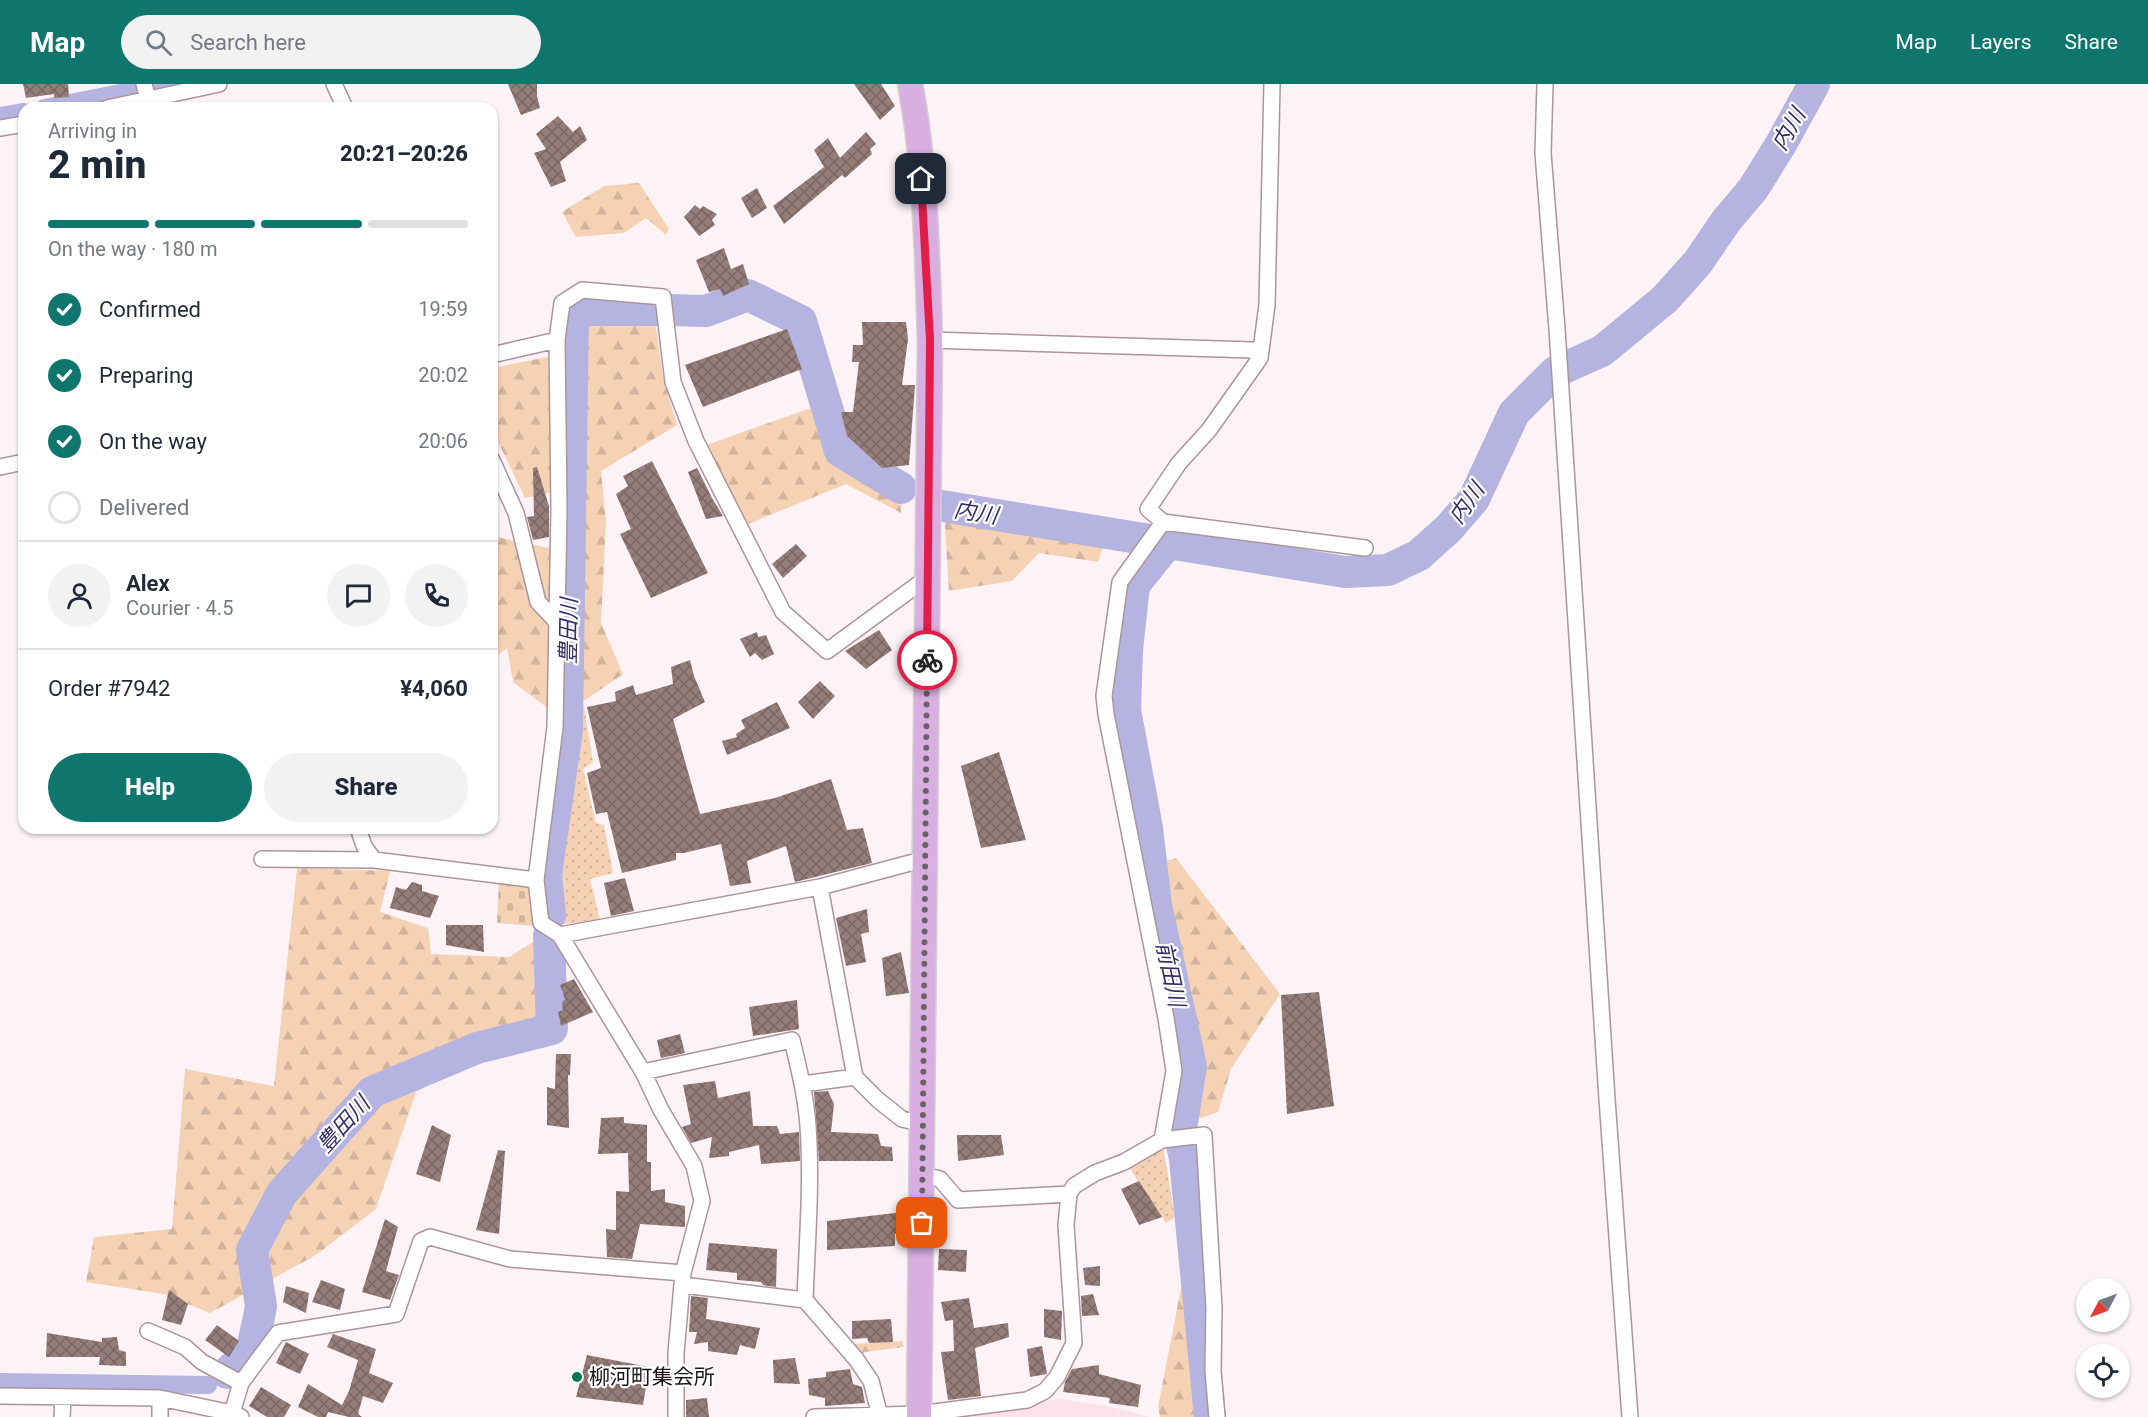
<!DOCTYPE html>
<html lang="en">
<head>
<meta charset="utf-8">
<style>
  :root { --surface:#fff; --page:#f2f2f3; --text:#1f2937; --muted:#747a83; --line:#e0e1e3; --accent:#0f766e }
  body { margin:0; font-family:Roboto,"Noto Sans JP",sans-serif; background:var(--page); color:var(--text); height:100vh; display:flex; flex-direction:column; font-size:22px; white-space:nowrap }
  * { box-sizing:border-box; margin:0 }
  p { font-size:20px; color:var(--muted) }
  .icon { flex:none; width:33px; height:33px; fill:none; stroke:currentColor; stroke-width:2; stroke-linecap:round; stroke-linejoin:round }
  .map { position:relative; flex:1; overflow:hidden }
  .panel { position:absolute; left:18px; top:18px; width:480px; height:732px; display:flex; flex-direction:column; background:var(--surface); border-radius:18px; box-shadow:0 2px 4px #0004 }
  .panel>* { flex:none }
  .needle { width:39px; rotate:229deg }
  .controls { position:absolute; left:2076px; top:1194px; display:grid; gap:12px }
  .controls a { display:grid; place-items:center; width:54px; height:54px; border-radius:50%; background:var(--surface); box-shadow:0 2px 4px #0004; font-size:30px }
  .pin { position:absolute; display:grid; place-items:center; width:51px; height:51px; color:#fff; margin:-26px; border-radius:12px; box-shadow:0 3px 9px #0006 }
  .courier { position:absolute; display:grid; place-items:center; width:60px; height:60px; margin:-30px; border:4px solid #e11d48; border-radius:50%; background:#fff; color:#222; box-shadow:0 2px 8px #0007 }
  .overview em { font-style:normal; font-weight:800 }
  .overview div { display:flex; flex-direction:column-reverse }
  .overview { display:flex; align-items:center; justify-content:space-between; height:102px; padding:0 30px }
  h1 { font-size:39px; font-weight:800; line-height:45px }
  .bar { display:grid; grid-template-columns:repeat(4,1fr); gap:9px 6px; align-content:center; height:72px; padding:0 30px }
  .bar i { height:8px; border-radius:4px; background:var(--line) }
  .bar .active { background:var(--accent) }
  .bar p { grid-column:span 4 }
  .line { display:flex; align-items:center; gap:15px; padding:0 30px; border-top:2px solid var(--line) }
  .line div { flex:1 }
  .round { display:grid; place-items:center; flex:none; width:63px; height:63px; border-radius:32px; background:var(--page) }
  ol { padding:0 30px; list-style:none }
  li { display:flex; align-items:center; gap:18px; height:66px }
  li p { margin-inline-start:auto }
  li .icon { padding:6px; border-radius:50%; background:var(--accent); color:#fff; stroke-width:4 }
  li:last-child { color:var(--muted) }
  li i { width:33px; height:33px; border:3px solid var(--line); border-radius:50% }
  .button { display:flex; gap:12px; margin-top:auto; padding:12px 30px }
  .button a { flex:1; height:69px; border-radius:36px; background:var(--accent); color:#fff; font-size:24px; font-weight:800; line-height:69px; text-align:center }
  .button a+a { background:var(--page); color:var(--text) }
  header { display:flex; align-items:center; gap:36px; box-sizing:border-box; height:84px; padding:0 30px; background:var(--accent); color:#fff }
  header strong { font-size:28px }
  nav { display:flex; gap:33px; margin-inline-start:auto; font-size:21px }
  .search { width:420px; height:54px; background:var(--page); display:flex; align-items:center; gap:15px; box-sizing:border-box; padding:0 21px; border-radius:33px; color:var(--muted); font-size:22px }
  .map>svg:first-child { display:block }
  .built { fill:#fce1eb }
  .grass { fill:url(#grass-dots) }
  .forest { fill:url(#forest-firs) }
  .cemetery { fill:url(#cemetery-stones) }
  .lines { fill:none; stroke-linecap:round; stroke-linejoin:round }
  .canal { stroke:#b5b4e0; stroke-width:18 }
  .river { stroke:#b5b4e0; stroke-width:32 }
  .building { fill:url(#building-cross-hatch) }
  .minor-casing { stroke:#ac949d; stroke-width:18 }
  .primary-casing { stroke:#d2d0d1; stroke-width:27 }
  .minor { stroke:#fff; stroke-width:15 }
  .primary { stroke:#d9afe2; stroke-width:24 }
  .done { stroke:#6b6265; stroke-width:6; stroke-dasharray:0 10.8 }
  .route { stroke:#e11d48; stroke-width:8 }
  .poi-dot { fill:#017651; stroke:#fff; stroke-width:2 }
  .labels { text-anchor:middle; stroke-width:4.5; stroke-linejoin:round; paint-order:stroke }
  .poi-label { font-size:21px; fill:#1c1417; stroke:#fff; text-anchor:start }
  .water-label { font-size:22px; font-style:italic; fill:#352e64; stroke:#fff }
</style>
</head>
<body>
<header>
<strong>Map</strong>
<div class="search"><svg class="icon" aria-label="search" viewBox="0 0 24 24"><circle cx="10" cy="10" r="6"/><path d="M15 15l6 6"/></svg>Search here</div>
<nav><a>Map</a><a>Layers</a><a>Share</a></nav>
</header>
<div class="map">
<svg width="2148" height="1333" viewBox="0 0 2148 1333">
  <defs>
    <pattern id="grass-dots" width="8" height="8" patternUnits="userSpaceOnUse" patternTransform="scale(1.5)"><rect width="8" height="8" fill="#f6d2b5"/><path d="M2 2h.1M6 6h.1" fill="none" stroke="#d2b39b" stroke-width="1.8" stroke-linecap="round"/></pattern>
    <pattern id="forest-firs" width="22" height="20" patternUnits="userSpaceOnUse" patternTransform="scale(1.5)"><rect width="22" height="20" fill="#f6d2b5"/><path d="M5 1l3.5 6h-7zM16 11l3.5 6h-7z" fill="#d2b39b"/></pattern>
    <pattern id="cemetery-stones" width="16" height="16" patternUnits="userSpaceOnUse" patternTransform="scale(1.5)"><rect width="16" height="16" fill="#f6d2b5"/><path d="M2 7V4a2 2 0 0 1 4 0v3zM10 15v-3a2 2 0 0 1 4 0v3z" fill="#d2b39b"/></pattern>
    <pattern id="building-cross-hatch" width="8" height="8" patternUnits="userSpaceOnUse" patternTransform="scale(1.5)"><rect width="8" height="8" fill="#957d79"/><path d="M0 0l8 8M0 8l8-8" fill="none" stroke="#796562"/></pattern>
  </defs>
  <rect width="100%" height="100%" fill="#fdf3f7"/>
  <!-- built -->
  <path class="built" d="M1058,1315l48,7 44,11h-196z"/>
  <!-- grass -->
  <path class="grass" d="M584,622l9,56 -10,7 13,54 8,2 9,48 -23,6 10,41 -46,5 -4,-49 25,-163z
    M1162,1056l13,77 -9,6 -39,-59z"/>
  <!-- forest -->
  <path class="forest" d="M639,99l30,46 -3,6 -20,-17 -22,15 -48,4 -14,-25 42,-26z
    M582,236l73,1 8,56 14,48 -76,46 5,51 -5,101 22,51 -48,33 -1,-77z
    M548,273l5,135 -28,6 -26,-54 -7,-29v-47z
    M817,322l20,50 64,40v17l-55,-29 -98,40 -42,-79z
    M944,427l160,32 -6,19 -59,-9 -27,28 -63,10z
    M492,452l61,13 -4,160 -36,-27 -6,-34 -15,12z
    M1176,774l104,136 -49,75 -13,43 -34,12 14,-58 -39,-203z
    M297,784l93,3 -10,41 48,16 3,26 78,3 29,-18 2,83 -124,70 -40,117 -60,46 -106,58 -47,-19 -77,-12 8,-45 78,-8 13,-160 89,17z
    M1188,1168l19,165h-47l-2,-10z
    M902,1257l2,6 -39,5 -6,4 -6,-12z"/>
  <!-- cemetery -->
  <path class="cemetery" d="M499,795l34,6 3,41 -39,-3z"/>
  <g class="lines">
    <!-- canal -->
    <path class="canal" d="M44,24l123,-24
      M0,32l24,-4
      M560,261l13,-3
      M0,1298l208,3"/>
    <!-- river -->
    <path class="river" d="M670,226l36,1 42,-16 53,26 39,130 61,37
      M942,422l403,66 43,-2 31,-15 30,-27 25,-29 40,-86 41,-41 47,-21 63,-52 33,-37 28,-41 27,-32 28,-45 33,-60
      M1168,459l-34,42 -7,65 -2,60 22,118 9,77 35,161 -11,69 5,24 25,258
      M550,831l-4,-40 21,-145 6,-420h89
      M227,1289l25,-24 7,-32 2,-11 -9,-56 30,-57 90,-101 105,-44 75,-19 -3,-93"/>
  </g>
  <!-- building -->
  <path class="building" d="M23,0h45l1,13 -15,1v-4l-28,4z
    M508,0h29v12l3,12 -19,7z
    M854,0h27l14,22 -15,14z
    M558,32l15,16 7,-6 7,14 -27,22 6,19 -15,6 -17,-34 12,-4 -10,-15z
    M866,48l10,12 -6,5 2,5 -27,24 -3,-3 -58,49 -11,-18 51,-39 -10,-17 14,-12 12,20z
    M757,104l10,20 -15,10 -11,-20z
    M695,121l5,4 3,-3 14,8 -5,6 3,5 -16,11 -15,-19z
    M724,164l7,21 12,-5 6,20 -26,12 -3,-7 -11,3 -13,-32z
    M862,238h44l2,17 -6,46h13l-6,80 -27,3 -35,-32 -6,-24h12l6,-50h-7l1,-17h10z
    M787,245l15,40 -99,38 -18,-42z
    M652,377l56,112 -57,25 -31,-64 11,-5 -15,-35 12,-8 -5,-10z
    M537,383l12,39v31l-16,3 -6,-23 7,-1 -1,-48z
    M697,384l15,30 11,18 -17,3 -18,-47z
    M796,460l11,12 -24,22 -11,-14z
    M879,546l13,20 -26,19 -21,-18z
    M757,548l1,5 8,-2 8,19 -12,6 -7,-7 -5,4 -10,-18z
    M690,576l4,16 11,26 -32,17 27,95 75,-16 56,-19 16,51 16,-2 9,35 -77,19 -9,-36 -39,15 4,22 -21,3 -9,-42 -37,9h-8v7l-54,13 -15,-61 -11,2 -9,-41 14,-5 -14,-61 29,-6 -1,-9 18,-7 3,10 37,-11 -2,-17z
    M820,597l15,15 -22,23 -15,-17z
    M777,618l13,26 -63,27 -5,-14 15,-4 -1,-3 9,-6 -4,-8z
    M999,668l27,88 -45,8 -20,-82z
    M625,794l9,33 -23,5 -7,-33z
    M412,798l10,3v6l17,5 -9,22 -40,-10 6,-21 10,3z
    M867,825l2,23 -8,2 5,28 -20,4 -10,-48z
    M446,841h37l1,27 -38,-7z
    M901,868l8,41 -23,3 -4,-38z
    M574,895l19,33 -32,14 -3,-14 5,-2 -1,-7 3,-4 -5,-14z
    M1319,908l15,114 -47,8 -6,-119z
    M797,916l2,29 -46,7 -4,-29z
    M680,950l5,19 -24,5 -4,-18z
    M556,970h15l-1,21h-2l1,53 -22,-3v-38l8,2z
    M715,997l3,17 32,-7 3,35h24l3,8 19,-2 1,29 -39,3 -2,-19 -30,7v4l-20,2 3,-21 -21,6 -9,-16 9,-3 -8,-39z
    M828,1007l6,13 -3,28 47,2 3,12 11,1 1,14h-74l-5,-69z
    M624,1033v6l23,2v37h4v29l14,-2v13l20,4v21l-45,-3 -8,35 -25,-2 -1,-28 10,1v-39l13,1 -1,-39 -30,1 3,-36z
    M432,1041l19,10 -11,47 -24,-8z
    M957,1051h44l3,20 -46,6z
    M498,1066l7,1 -6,83 -23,-4z
    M1139,1097l23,36 -23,8 -18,-36z
    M903,1128l-1,21 -7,1v12l-68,4v-29z
    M385,1135l13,8 -12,44 13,4 -9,25 -28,-8z
    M709,1159l68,6 -1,38 -13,-2 -2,-3 -24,-2v-7l-31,-3z
    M939,1165l28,1 -1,22 -28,-2z
    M1100,1182v20l-15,-1 -2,-17z
    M321,1196l24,9 -5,21 -28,-8z
    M286,1202l23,7 -3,20 -23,-11z
    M169,1206l19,14 -7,21 -19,-5z
    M1093,1210l6,21 -17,1 -1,-20z
    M691,1212l17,2 -2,21 54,9 -5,21 -15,-4 -3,10 -29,-4v-9l-14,2 3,-12h-8z
    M969,1214l5,30 34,-5 1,14 -34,11 6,48 -33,4 -7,-48 13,-1 -1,-31 -8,1 -4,-19z
    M1044,1225l18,2 -1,29 -17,-3z
    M891,1235l2,23 -24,1 -2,-5 -15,1v-18z
    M217,1241l22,16 -10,16 -24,-17z
    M47,1249l55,9v-4l15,-1 2,13 7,2v14l-27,-1 1,-8h-54z
    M333,1250l43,15 -7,24 24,10 -10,20 -20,-7 -5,18 4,3h-13l-21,-5 -2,5h-8l-20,-10 10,-23 34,21 7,-14 9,-31 -31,-13z
    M286,1258l23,12 -9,20 -24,-11z
    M1042,1262l5,28 -17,3 -3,-28z
    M587,1271l62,12 -6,38 -67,-8z
    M795,1274l5,26 -26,-1 -1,-23z
    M1099,1281v9l42,11 -3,22 -29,-4 1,-5 -47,-6 2,-10 7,-13z
    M850,1285l3,15 9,3 3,16 -40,3v-8l-16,-3 -1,-16 18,-2v-5z
    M261,1303l30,18 -7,12h-17l-18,-11z
    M707,1314l2,19h-23v-17z"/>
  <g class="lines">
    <defs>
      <path id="minor" d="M144,0l6,24
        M334,0l11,24
        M1545,0l-2,69 14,176 50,770 23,318
        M107,24l112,-24
        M0,44l24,-4
        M557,256l5,-37 20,-13 81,7 10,85 23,59 87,171 44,39 101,-74
        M930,256l323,10 7,8
        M492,271l65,-15 2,170 -4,217 -19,153
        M492,376l24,53 22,89 19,20
        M0,383l24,-5
        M1163,438l202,26
        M358,744l6,18 10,14 162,20 5,43 19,12 83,137 18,38 33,56 8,35 -19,72 -7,80v64
        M262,775l112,1
        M820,803l35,190 23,23 24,19 21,5
        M560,851l260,-48 105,-28
        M643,988l149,-32c7,29 14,57 16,86 4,58 -1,116 -3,174l51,59 15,22 9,35
        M803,1000l52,-7
        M1162,1056l12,-69 -8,-53 -60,-304 -2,-18 16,-114 43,-60 -15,-13 31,-46 30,-33 51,-72 7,-53 5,-221
        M923,1091l17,4 18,21 111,-6
        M683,1201l122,15
        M148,1247l37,16 17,15 39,21
        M0,1312l160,2 72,15 9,4
        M232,1329l9,-30 37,-50 118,-19 25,-73 9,-4 80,22 173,14
        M62,1333l1,-20
        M160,1333v-19
        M814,1333l105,-3 108,-14 18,-9 12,-14 17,-34 -8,-118 3,-31 5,-8 21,-13 29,-11 38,-22 42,-5 10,173 -1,63 4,46"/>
      <path id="primary" d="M910,0c16,83 17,171 20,256l-11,1077"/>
    </defs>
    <!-- minor casing -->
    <use href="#minor" class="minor-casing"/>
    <!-- primary casing -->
    <use href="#primary" class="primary-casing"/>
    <!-- minor -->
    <use href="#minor" class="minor"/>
    <!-- primary -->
    <use href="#primary" class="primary"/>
  </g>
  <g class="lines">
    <!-- done -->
    <path class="done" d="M922,1139l5,-563"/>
    <!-- route -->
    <path class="route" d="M921,95l9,161 -3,320"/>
  </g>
  <!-- markers -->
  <circle class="poi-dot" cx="577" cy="1293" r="6"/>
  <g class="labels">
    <!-- poi labels -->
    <g class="poi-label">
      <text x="589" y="1300">柳河町集会所</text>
    </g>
    <!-- water labels -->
    <g class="water-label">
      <text transform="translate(1788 45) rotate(-60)" y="8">内川</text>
      <text transform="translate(1466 419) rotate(-55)" y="8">内川</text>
      <text transform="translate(976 428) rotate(9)" y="8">内川</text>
      <text transform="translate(568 547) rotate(-89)" y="8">豊田川</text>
      <text transform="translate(1171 890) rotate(78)" y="8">前田川</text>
      <text transform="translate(343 1040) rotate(-48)" y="8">豊田川</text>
    </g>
  </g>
</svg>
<div class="controls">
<a><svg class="needle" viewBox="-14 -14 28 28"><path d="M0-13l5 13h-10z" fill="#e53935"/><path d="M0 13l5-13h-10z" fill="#747a83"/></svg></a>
<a><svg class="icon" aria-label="locate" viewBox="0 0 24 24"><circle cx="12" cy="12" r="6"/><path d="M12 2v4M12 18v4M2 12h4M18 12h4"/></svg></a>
</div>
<div class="pin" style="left:922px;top:1139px;background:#ea580c"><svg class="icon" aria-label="bag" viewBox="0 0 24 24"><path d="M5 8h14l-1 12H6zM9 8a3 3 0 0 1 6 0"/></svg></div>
<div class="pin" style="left:921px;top:95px;background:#1f2937"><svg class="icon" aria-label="home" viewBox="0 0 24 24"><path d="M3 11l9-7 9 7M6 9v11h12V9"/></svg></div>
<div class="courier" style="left:927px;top:576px"><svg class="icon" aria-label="bike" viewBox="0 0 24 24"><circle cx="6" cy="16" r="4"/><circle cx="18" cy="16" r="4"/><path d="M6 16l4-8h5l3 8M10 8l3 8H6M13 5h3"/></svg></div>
<section class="panel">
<div class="overview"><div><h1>2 min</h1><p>Arriving in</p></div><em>20:21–20:26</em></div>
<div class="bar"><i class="active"></i><i class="active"></i><i class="active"></i><i></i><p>On the way · 180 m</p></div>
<ol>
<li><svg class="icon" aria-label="check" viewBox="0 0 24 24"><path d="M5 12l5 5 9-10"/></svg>Confirmed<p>19:59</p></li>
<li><svg class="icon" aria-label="check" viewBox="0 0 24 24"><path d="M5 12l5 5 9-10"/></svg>Preparing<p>20:02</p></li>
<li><svg class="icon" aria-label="check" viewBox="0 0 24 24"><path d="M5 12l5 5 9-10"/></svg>On the way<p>20:06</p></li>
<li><i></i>Delivered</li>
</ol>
<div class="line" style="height:108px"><a class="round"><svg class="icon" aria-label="person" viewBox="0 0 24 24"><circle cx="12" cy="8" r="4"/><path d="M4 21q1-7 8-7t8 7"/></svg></a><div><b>Alex</b><p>Courier · 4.5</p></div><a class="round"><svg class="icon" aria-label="chat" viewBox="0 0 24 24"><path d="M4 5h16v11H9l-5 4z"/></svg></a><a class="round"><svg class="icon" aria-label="phone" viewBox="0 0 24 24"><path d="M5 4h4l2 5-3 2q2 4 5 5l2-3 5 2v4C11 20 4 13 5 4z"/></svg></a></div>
<div class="line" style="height:78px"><div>Order #7942</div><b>¥4,060</b></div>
<div class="button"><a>Help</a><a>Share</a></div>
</section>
</div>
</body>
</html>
